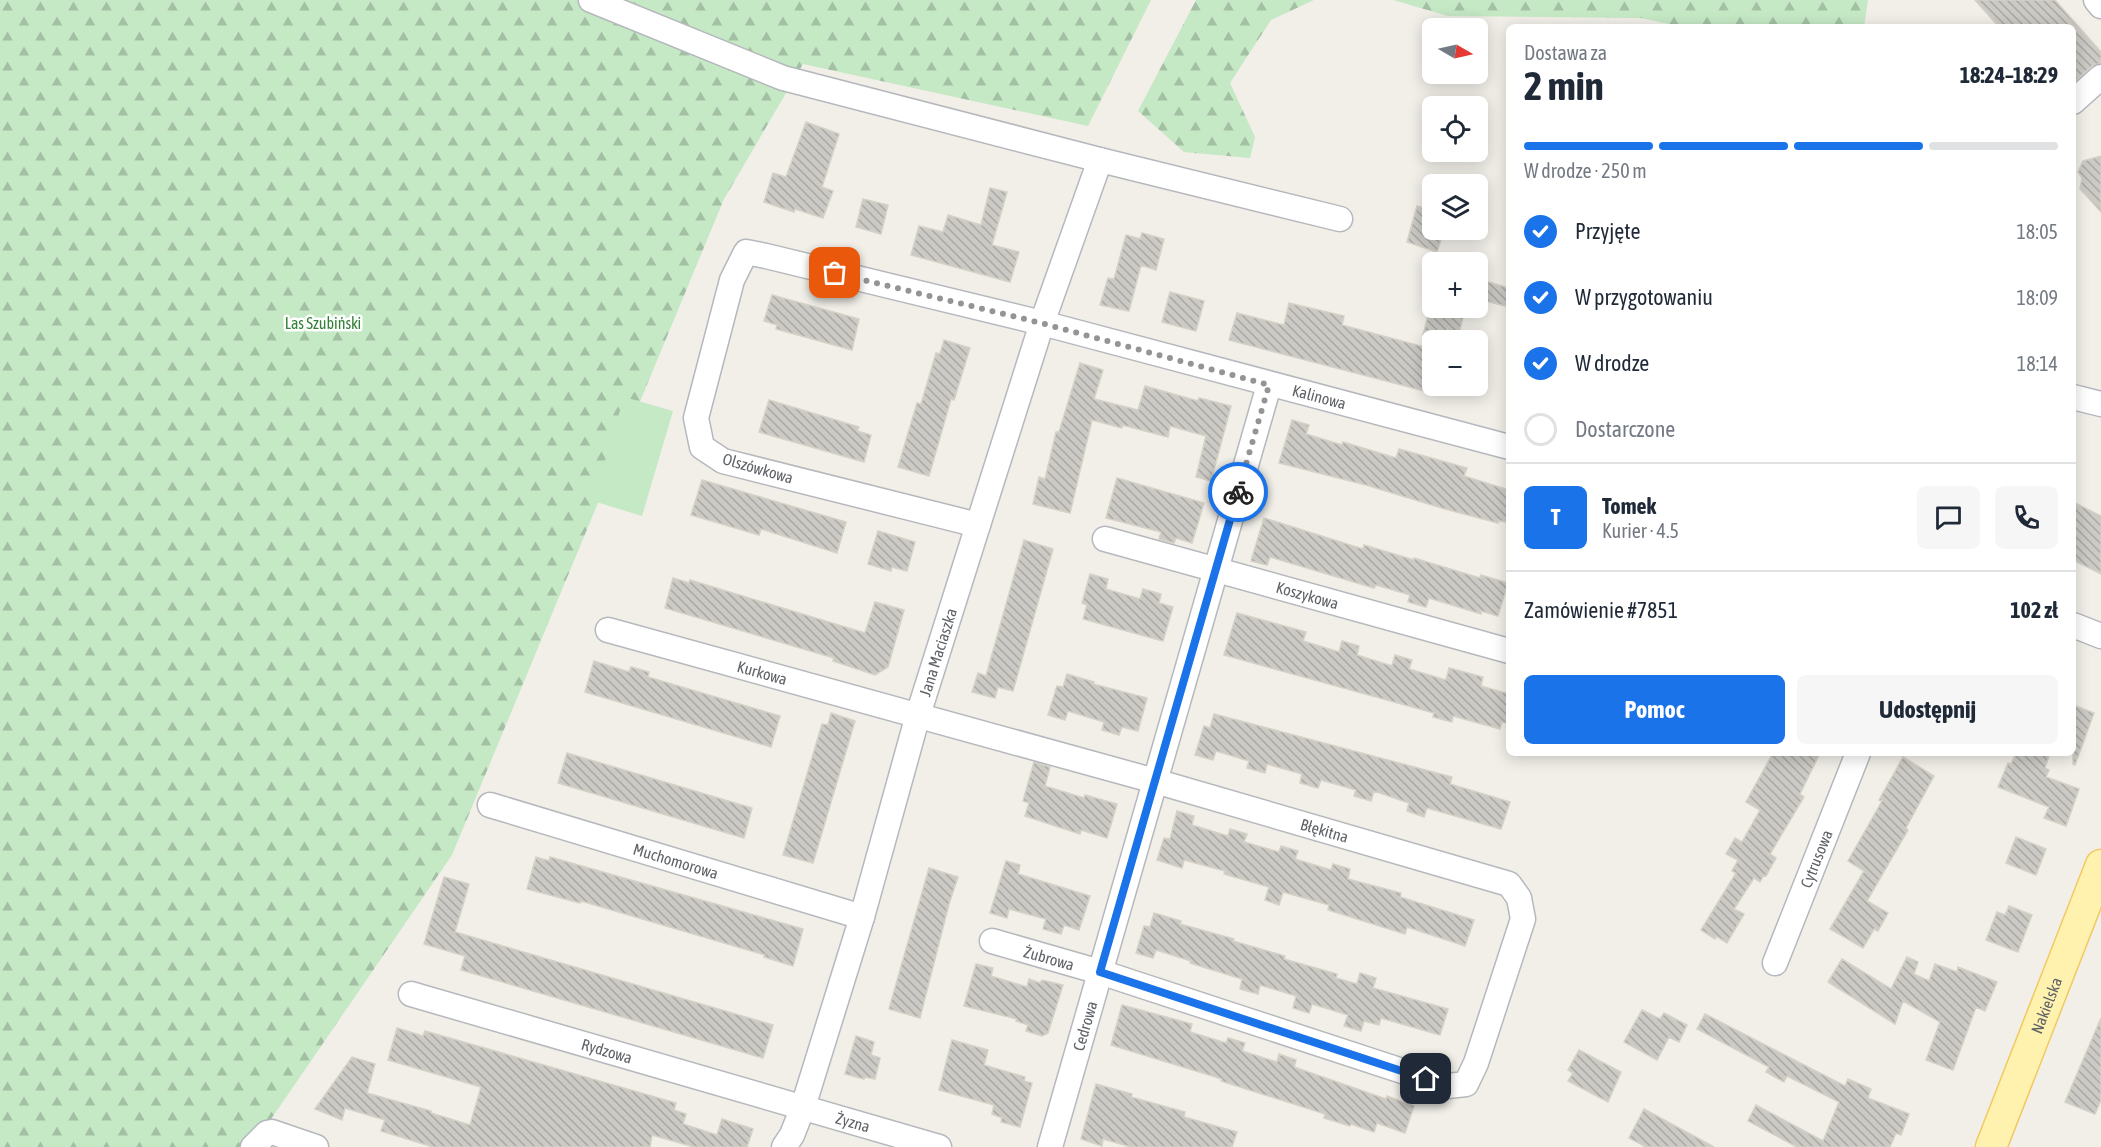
<!DOCTYPE html>
<html lang="pl">
<head>
<meta charset="utf-8">
<style>
  :root { --surface:#fff; --page:#f6f6f7; --text:#1f2937; --muted:#747a83; --line:#e0e1e3; --accent:#1a73e8 }
  body { margin:0; font-family:"Asap Condensed",sans-serif; background:var(--page); color:var(--text); height:100vh; display:flex; flex-direction:column; font-size:22px; white-space:nowrap }
  * { box-sizing:border-box; margin:0 }
  p { font-size:20px; color:var(--muted) }
  .icon { flex:none; width:33px; height:33px; fill:none; stroke:currentColor; stroke-width:2; stroke-linecap:round; stroke-linejoin:round }
  .map { position:relative; flex:1; overflow:hidden }
  .drawer { position:absolute; left:1506px; top:24px; width:570px; height:732px; display:flex; flex-direction:column; background:var(--surface); border-radius:9px; box-shadow:0 3px 15px #0003 }
  .drawer>* { flex:none }
  .needle { width:39px; rotate:99deg }
  .controls { position:absolute; left:1422px; top:18px; display:grid; gap:12px }
  .controls a { display:grid; place-items:center; width:66px; height:66px; border-radius:9px; background:var(--surface); box-shadow:0 3px 15px #0003; font-size:30px }
  .pin { position:absolute; display:grid; place-items:center; width:51px; height:51px; color:#fff; margin:-26px; border-radius:12px; box-shadow:0 3px 9px #0006 }
  .courier { position:absolute; display:grid; place-items:center; width:60px; height:60px; margin:-30px; border:4px solid #1a73e8; border-radius:50%; background:#fff; color:#222; box-shadow:0 2px 8px #0007 }
  .headline em { font-style:normal; font-weight:700 }
  .headline div { display:flex; flex-direction:column-reverse }
  .headline { display:flex; align-items:center; justify-content:space-between; height:102px; padding:0 18px }
  h1 { font-size:39px; font-weight:700; line-height:45px }
  .bar { display:grid; grid-template-columns:repeat(4,1fr); gap:9px 6px; align-content:center; height:72px; padding:0 18px }
  .bar i { height:8px; border-radius:4px; background:var(--line) }
  .bar .current { background:var(--accent) }
  .bar p { grid-column:span 4 }
  .line { display:flex; align-items:center; gap:15px; padding:0 18px; border-top:2px solid var(--line) }
  .line div { flex:1 }
  .round { display:grid; place-items:center; flex:none; width:63px; height:63px; border-radius:9px; background:var(--page) }
  ol { padding:0 18px; list-style:none }
  li { display:flex; align-items:center; gap:18px; height:66px }
  li p { margin-inline-start:auto }
  li .icon { padding:6px; border-radius:50%; background:var(--accent); color:#fff; stroke-width:4 }
  li:last-child { color:var(--muted) }
  li i { width:33px; height:33px; border:3px solid var(--line); border-radius:50% }
  .cta { display:flex; gap:12px; margin-top:auto; padding:12px 18px }
  .cta a { flex:1; height:69px; border-radius:9px; background:var(--accent); color:#fff; font-size:24px; font-weight:700; line-height:69px; text-align:center }
  .cta a+a { background:var(--page); color:var(--text) }
  .map>svg:first-child { display:block }
  .forest { fill:url(#forest-firs) }
  .park { fill:#c5e8c5 }
  .building { fill:url(#building-back-hatch); stroke:#d6d1c6; stroke-width:1.5 }
  .lines { fill:none; stroke-linecap:round; stroke-linejoin:round }
  .minor-casing { stroke:#b5b8bc; stroke-width:27 }
  .major-casing { stroke:#f2c960; stroke-width:33 }
  .minor { stroke:#fff; stroke-width:24 }
  .major { stroke:#fff2af; stroke-width:30 }
  .done { stroke:#929495; stroke-width:6; stroke-dasharray:0 10.8 }
  .route { stroke:#1a73e8; stroke-width:8 }
  .labels { text-anchor:middle; stroke-width:5; stroke-linejoin:round; paint-order:stroke }
  .park-label { font-size:16px; fill:#348238; stroke:#fff }
  .street-label { font-size:16px; fill:#5f6368; stroke:#fff }
</style>
</head>
<body>
<div class="map">
<svg width="2101" height="1147" viewBox="0 0 2101 1147">
  <defs>
    <pattern id="forest-firs" width="22" height="20" patternUnits="userSpaceOnUse" patternTransform="scale(1.5)"><rect width="22" height="20" fill="#c5e8c5"/><path d="M5 1l3.5 6h-7zM16 11l3.5 6h-7z" fill="#a3c0a4"/></pattern>
    <pattern id="building-back-hatch" width="6" height="6" patternUnits="userSpaceOnUse" patternTransform="scale(1.5)"><rect width="6" height="6" fill="#cccac5"/><path d="M-1 5l2 2M0 0l6 6M5-1l2 2" fill="none" stroke="#a9a8a4"/></pattern>
  </defs>
  <rect width="100%" height="100%" fill="#f1efe8"/>
  <!-- forest -->
  <path class="forest" d="M0,0h1151l-63,126 -285,-62 -79,135 -272,656 -200,292h-252z
    M1196,0h118l-43,20 -41,63 25,54 -5,21 -66,-6 -46,-41z
    M1393,0h475l-4,27h-181l-42,-9 -193,-2z"/>
  <!-- park -->
  <path class="park" d="M624,397l49,14 -31,105 -49,-15z"/>
  <!-- building -->
  <path class="building" d="M1975,0h80l46,52v11l-9,3 -19,17v-56h-74z
    M806,122l33,12 -17,53 11,4 -10,27 -28,-9 -1,3 -30,-10 9,-29 13,4z
    M2101,156v56l-21,-23 2,-11 -4,-6 5,-11z
    M990,188l17,4 -15,53 27,7 -9,30 -99,-27 8,-29 24,6 5,-17 33,10z
    M863,199l25,6 -7,29 -25,-7z
    M1417,206l15,4v20h12l-7,22 -30,-10z
    M1142,233l22,6 -8,31 -15,-5 -12,46 -29,-6 8,-27 6,1 12,-44 14,4z
    M1478,279l31,9v19l-31,-8z
    M1170,292l34,9 -8,30 -34,-9z
    M772,295l87,24 -7,31 -76,-21 1,-4 -13,-4z
    M1289,303l55,13 -2,9 90,24v44l-203,-53 8,-27 47,12z
    M1430,308l33,9 -4,17 -12,-4 -3,10 -21,-5z
    M944,340l26,8 -16,52 -3,-1 -22,77 -31,-9 19,-64 4,1 15,-51 4,1z
    M1080,363l23,7 -9,29 44,11 7,-24 53,15 1,-3 32,8 -20,75 -15,-4 10,-41 -36,-10 -2,11 -46,-12v3l-30,-8 -22,93 -37,-9 6,-27 6,2 11,-47h3z
    M769,400l90,27 -2,4 14,4 -7,27 -105,-30z
    M1292,420l17,5 -3,9 36,11 1,-3 53,16 3,-9 68,19 -3,8 45,14v33l-11,-3v3l-53,-14 -79,-24 -87,-22z
    M1117,478l87,25 -12,40 -16,-5 -2,5 -15,-4 2,-7 -55,-14z
    M702,480l144,42 -9,31 -76,-24 -2,6 -68,-20z
    M2073,502l28,14v58l-28,-14z
    M1264,518l99,31 1,-4 50,15v-2l66,20 1,-3 27,8 -10,33 -17,-5v3l-52,-16 -3,9 -18,-5 2,-7 -34,-10 -2,3 -104,-31 -3,8 -16,-4z
    M878,531l37,11 -8,29 -15,-4 -1,4 -23,-7z
    M1024,540l29,9 -40,142 -15,-4 -3,11 -23,-6 6,-19 8,3z
    M1090,574l18,5 -2,10 34,10 3,-10 18,5 -2,9 14,4 -10,34 -80,-22 4,-14 -5,-2z
    M673,578l16,5 1,-3 175,53 10,-31 29,8 -16,57 -13,8 -42,-14 1,-3 -169,-50z
    M1237,613l69,19 -3,9 36,11 3,-11 17,5 -2,9 35,11 3,-11 17,5 -3,9 37,11 3,-12 34,9 -2,9 28,8v30l-7,-2 -2,7 -47,-13 -1,6 -19,-5 1,-4 -210,-58z
    M594,661l35,11 2,-5 18,5 -1,5 132,39 -9,31 -186,-55z
    M1067,674l27,8 -1,2 54,14 -9,33 -16,-4 -3,8 -17,-5 2,-8 -36,-11 -3,9 -17,-5 9,-29 6,1z
    M2073,705l21,8 -19,52 -2,-1z
    M831,713l24,8 -42,142 -30,-8 39,-131 6,1z
    M1214,714l238,63 -2,7 60,18 -9,27 -74,-21 -3,9 -17,-6 2,-8 -35,-12 -3,10 -17,-5 2,-6 -35,-10 -3,8 -18,-5 2,-9 -35,-10 -2,9 -18,-5 2,-7 -33,-10 -3,9 -18,-5 9,-29 6,2z
    M567,753l185,55 -8,30 -186,-55z
    M1773,753h47l-20,41 4,3 -34,57 6,4 -10,18 -2,-1 -4,7 -6,-4 -20,31 10,5 -17,29 -11,-7 -1,3 -14,-9 35,-57 -4,-2 6,-11 -12,-6 9,-16 7,4 18,-32 -14,-8z
    M2016,753h34l-5,15 4,2 -3,7 33,12 -13,37 -22,-8 5,-11 -51,-20 10,-24 3,1z
    M1903,757l31,19 -28,52 2,2 -41,71 21,12 -10,18 -4,-2 -11,19 -33,-19 34,-58 -16,-10 34,-60 -3,-1z
    M1034,762l16,5 -5,19 39,12 1,-3 32,9 -10,34 -26,-8 -1,4 -55,-18 4,-13 -6,-2z
    M1177,811l17,5 -2,9 36,11 2,-7 17,5 -3,8 35,10 2,-6 17,5 -3,8 36,11 2,-6 17,5 -2,10 53,14 -1,4 74,23 -9,26 -58,-19 -2,7 -77,-24 1,-5 -46,-13 -4,13 -14,-5 4,-13 -45,-13 1,-3 -41,-11 -2,8 -25,-8 7,-22 6,1z
    M2016,837l30,12 -10,26 -30,-12z
    M536,857l13,4 1,-4 253,72 -10,37 -29,-9 1,-2 -184,-54 -1,2 -53,-14z
    M1006,861l14,4 -2,9 72,22 -11,34 -15,-5 -3,9 -18,-5 3,-10 -37,-10 -2,9 -17,-5z
    M929,868l29,9 -9,27 -29,114 -31,-9z
    M444,877l25,7 -14,48 318,93 -10,33 -302,-88 4,-14 -41,-12z
    M2009,906l23,9 -14,37 -32,-12 11,-28 8,3z
    M1154,913l27,8 -1,3 54,15 -1,2 52,15 -1,3 53,15 -1,4 21,6 3,-11 16,5 -3,10 75,21 -8,26 -59,-17 -2,7 -15,-4 -3,10 -17,-5 4,-11 -36,-11 -3,9 -16,-5 3,-12 -36,-11 -2,9 -18,-5 2,-10 -52,-16 1,-2 -35,-11 -3,8 -17,-5 8,-27 6,1z
    M1907,957l11,5 -4,12 15,7 6,-17 22,8 1,-5 39,15 -12,29 -9,-4 -23,63 -27,-10 14,-38 -37,-21 -8,23 -67,-42 14,-23 49,30z
    M976,964l17,4 -2,8 36,11 2,-8 11,4 2,-3 21,5 -15,48 -6,3 -16,-5 2,-6 -12,-4 1,-2 -53,-13z
    M1122,1005l70,19 -2,8 36,11 2,-5 17,5 -3,8 35,11 2,-8 17,6 -2,7 92,32 1,-3 27,10 -9,27 -28,-10 -3,9 -23,-8 -1,2 -26,-8 1,-4 -104,-33 1,-2 -111,-34z
    M1642,1010l18,9 4,-6 23,12 -8,17 -10,-5 -12,23 -33,-18z
    M1705,1014l140,72 3,-7 23,10 -3,9 41,16 -8,21 -5,-2 -6,14h-93l-49,-26 8,-16 67,36 16,-39 -52,-26 -3,6 -18,-10 3,-5 -72,-38z
    M2101,1018v82l-6,14 -30,-12z
    M397,1028l26,8 2,-5 251,72 -2,7 12,4 -3,10 34,11 5,-16 31,10 -6,18h-53l-42,-12 -2,12h-217l-52,-16 4,-11 -40,-12 -3,12 -27,-11 37,-52 23,7 -8,29 64,18v2l39,12 11,-38 -93,-27z
    M856,1036l18,6 -3,13 9,3 -5,21 -10,-2 -1,2 -19,-5z
    M952,1040l36,10 -4,15 41,12 -1,4 8,2 -12,44 -19,-5 1,-4 -10,-4 2,-9 -55,-15z
    M1579,1050l42,22 -13,30 -40,-21 5,-8 -5,-3z
    M1096,1084l36,10 -1,3 54,15 -1,5 53,15 -5,15h-101l-28,-8 -1,7 -21,-7z
    M1644,1109l70,38h-68l-17,-9z"/>
  <g class="lines">
    <defs>
      <g id="minor">
        <path d="M591,0l192,78 317,82 240,59"/>
        <path d="M2096,0l5,6"/>
        <path d="M2073,102l28,-25"/>
        <path d="M2073,397l28,7"/>
        <path id="s1" d="M978,525l-255,-64 -21,-14 -6,-29 36,-138 14,-28 20,4 276,67 467,124"/>
        <path id="s2" d="M1105,539l404,112"/>
        <path d="M2073,625l28,11"/>
        <path id="s3" d="M608,630l547,151 354,103 10,14 4,21 -47,144 -10,21 -18,2 -348,-114 -108,-31"/>
        <path id="s4" d="M490,805l372,112"/>
        <path id="s5" d="M1775,963l83,-210"/>
        <path id="s6" d="M411,994l528,153"/>
        <path d="M253,1147l14,-14 5,-1 44,15"/>
        <path id="s7" d="M784,1147l8,-12 11,-28 59,-190 56,-202 60,-190 64,-202 58,-163"/>
        <path id="s8" d="M1050,1147l219,-762"/>
      </g>
      <g id="major">
        <path id="s9" d="M1991,1147l110,-282"/>
      </g>
    </defs>
    <!-- minor casing -->
    <use href="#minor" class="minor-casing"/>
    <!-- major casing -->
    <use href="#major" class="major-casing"/>
    <!-- minor -->
    <use href="#minor" class="minor"/>
    <!-- major -->
    <use href="#major" class="major"/>
  </g>
  <g class="lines">
    <!-- done -->
    <path class="done" d="M835,273l206,50 228,62 -31,107"/>
    <!-- route -->
    <path class="route" d="M1238,492l-138,480 326,107"/>
  </g>
  <g class="labels">
    <!-- park labels -->
    <g class="park-label">
      <text x="323" y="329">Las Szubiński</text>
    </g>
    <!-- street labels -->
    <g class="street-label">
      <text dy="6" stroke="none"><textPath href="#s1" startOffset="1083">Kalinowa</textPath></text>
      <text transform="translate(758 468) rotate(16)" y="6">Olszówkowa</text>
      <text dy="6" stroke="none"><textPath href="#s2" startOffset="210">Koszykowa</textPath></text>
      <text dy="6" stroke="none"><textPath href="#s7" startOffset="519">Jana Maciaszka</textPath></text>
      <text dy="6" stroke="none"><textPath href="#s3" startOffset="160">Kurkowa</textPath></text>
      <text dy="6" stroke="none"><textPath href="#s3" startOffset="744">Błękitna</textPath></text>
      <text dy="6" stroke="none"><textPath href="#s5" startOffset="112">Cytrusowa</textPath></text>
      <text dy="6" stroke="none"><textPath href="#s4" startOffset="194">Muchomorowa</textPath></text>
      <text transform="translate(1049 958) rotate(16)" y="6">Żubrowa</text>
      <text dy="6" stroke="none"><textPath href="#s9" startOffset="152">Nakielska</textPath></text>
      <text dy="6" stroke="none"><textPath href="#s8" startOffset="126">Cedrowa</textPath></text>
      <text dy="6" stroke="none"><textPath href="#s6" startOffset="204">Rydzowa</textPath></text>
      <text dy="6" stroke="none"><textPath href="#s6" startOffset="460">Żyzna</textPath></text>
    </g>
  </g>
</svg>
<div class="controls">
<a><svg class="needle" viewBox="-14 -14 28 28"><path d="M0-13l5 13h-10z" fill="#e53935"/><path d="M0 13l5-13h-10z" fill="#747a83"/></svg></a>
<a><svg class="icon" aria-label="locate" viewBox="0 0 24 24"><circle cx="12" cy="12" r="6"/><path d="M12 2v4M12 18v4M2 12h4M18 12h4"/></svg></a>
<a><svg class="icon" aria-label="layers" viewBox="0 0 24 24"><path d="M12 4l9 5-9 5-9-5zM3 14l9 5 9-5"/></svg></a>
<a>+</a>
<a>−</a>
</div>
<div class="pin" style="left:835px;top:273px;background:#ea580c"><svg class="icon" aria-label="bag" viewBox="0 0 24 24"><path d="M5 8h14l-1 12H6zM9 8a3 3 0 0 1 6 0"/></svg></div>
<div class="pin" style="left:1426px;top:1079px;background:#1f2937"><svg class="icon" aria-label="home" viewBox="0 0 24 24"><path d="M3 11l9-7 9 7M6 9v11h12V9"/></svg></div>
<div class="courier" style="left:1238px;top:492px"><svg class="icon" aria-label="bike" viewBox="0 0 24 24"><circle cx="6" cy="16" r="4"/><circle cx="18" cy="16" r="4"/><path d="M6 16l4-8h5l3 8M10 8l3 8H6M13 5h3"/></svg></div>
<section class="drawer">
<div class="headline"><div><h1>2 min</h1><p>Dostawa za</p></div><em>18:24–18:29</em></div>
<div class="bar"><i class="current"></i><i class="current"></i><i class="current"></i><i></i><p>W drodze · 250 m</p></div>
<ol>
<li><svg class="icon" aria-label="check" viewBox="0 0 24 24"><path d="M5 12l5 5 9-10"/></svg>Przyjęte<p>18:05</p></li>
<li><svg class="icon" aria-label="check" viewBox="0 0 24 24"><path d="M5 12l5 5 9-10"/></svg>W przygotowaniu<p>18:09</p></li>
<li><svg class="icon" aria-label="check" viewBox="0 0 24 24"><path d="M5 12l5 5 9-10"/></svg>W drodze<p>18:14</p></li>
<li><i></i>Dostarczone</li>
</ol>
<div class="line" style="height:108px"><b class="round" style="background:var(--accent);color:#fff">T</b><div><b>Tomek</b><p>Kurier · 4.5</p></div><a class="round"><svg class="icon" aria-label="chat" viewBox="0 0 24 24"><path d="M4 5h16v11H9l-5 4z"/></svg></a><a class="round"><svg class="icon" aria-label="phone" viewBox="0 0 24 24"><path d="M5 4h4l2 5-3 2q2 4 5 5l2-3 5 2v4C11 20 4 13 5 4z"/></svg></a></div>
<div class="line" style="height:78px"><div>Zamówienie #7851</div><b>102 zł</b></div>
<div class="cta"><a>Pomoc</a><a>Udostępnij</a></div>
</section>
</div>
</body>
</html>
